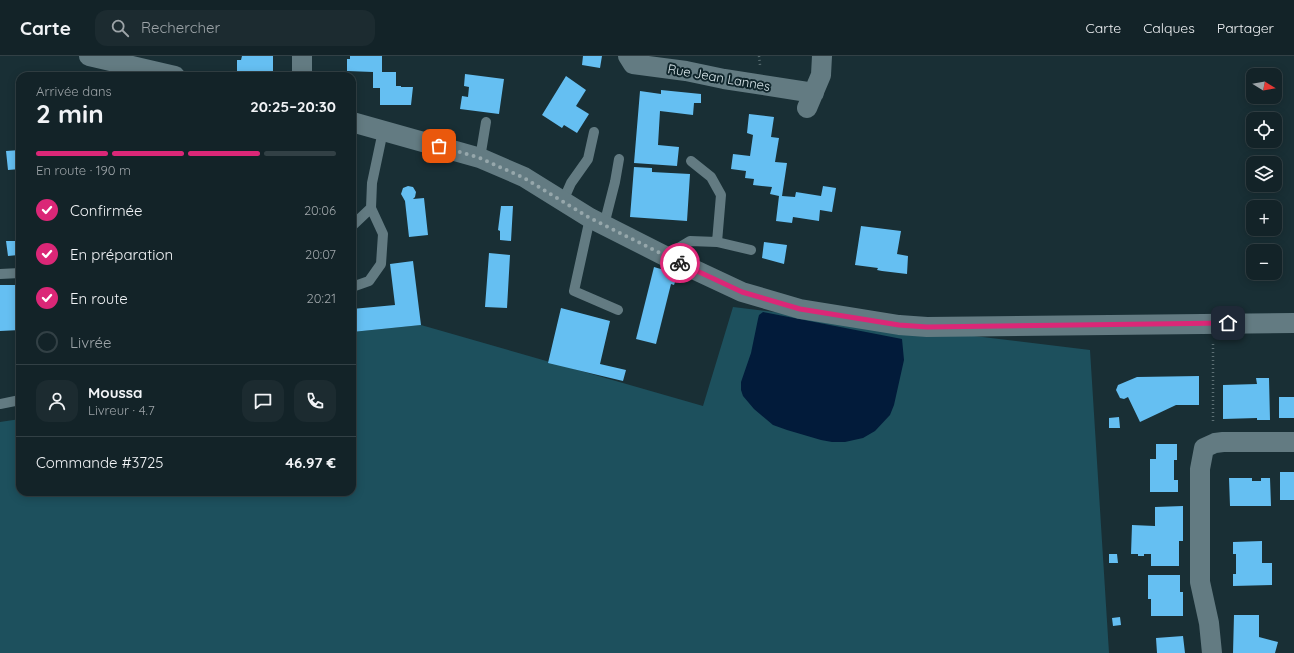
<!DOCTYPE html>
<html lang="fr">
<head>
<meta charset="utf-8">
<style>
  :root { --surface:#132328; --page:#1c2b30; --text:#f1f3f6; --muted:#9da4a8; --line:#324045; --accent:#db2777 }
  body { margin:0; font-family:Quicksand,sans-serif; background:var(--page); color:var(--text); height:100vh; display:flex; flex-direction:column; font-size:15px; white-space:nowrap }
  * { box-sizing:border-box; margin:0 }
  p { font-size:13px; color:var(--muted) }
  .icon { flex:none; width:22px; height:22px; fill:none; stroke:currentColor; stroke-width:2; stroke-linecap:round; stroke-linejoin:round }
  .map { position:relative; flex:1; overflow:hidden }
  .side { position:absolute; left:16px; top:16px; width:340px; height:424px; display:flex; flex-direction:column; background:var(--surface); border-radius:12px; box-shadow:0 2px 10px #0003,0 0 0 1px var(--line) }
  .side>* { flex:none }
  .needle { width:26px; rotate:101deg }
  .tools { position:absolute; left:1246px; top:12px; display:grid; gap:8px }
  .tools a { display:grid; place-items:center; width:36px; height:36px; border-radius:8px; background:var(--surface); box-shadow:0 2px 10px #0003,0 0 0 1px var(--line); font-size:20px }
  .pin { position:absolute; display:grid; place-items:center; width:34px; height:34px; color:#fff; margin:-17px; border-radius:8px; box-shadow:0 2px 6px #0006 }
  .courier { position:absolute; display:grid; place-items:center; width:40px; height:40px; margin:-20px; border:3px solid #db2777; border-radius:50%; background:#fff; color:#222; box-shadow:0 1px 5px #0007 }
  .overview em { font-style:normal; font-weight:700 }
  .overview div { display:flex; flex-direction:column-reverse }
  .overview { display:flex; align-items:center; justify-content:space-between; height:68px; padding:0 20px }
  h1 { font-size:26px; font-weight:700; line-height:30px }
  .bar { display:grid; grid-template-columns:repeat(4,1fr); gap:6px 4px; align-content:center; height:48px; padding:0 20px }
  .bar i { height:5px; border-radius:3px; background:var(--line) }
  .bar .active { background:var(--accent) }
  .bar p { grid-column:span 4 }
  .line { display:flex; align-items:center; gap:10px; padding:0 20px; border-top:1px solid var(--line) }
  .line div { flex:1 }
  .round { display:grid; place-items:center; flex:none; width:42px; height:42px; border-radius:12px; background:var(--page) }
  ol { padding:0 20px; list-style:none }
  li { display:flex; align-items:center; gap:12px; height:44px }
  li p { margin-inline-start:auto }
  li .icon { padding:4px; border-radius:50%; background:var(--accent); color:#fff; stroke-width:4 }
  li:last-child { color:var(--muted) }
  li i { width:22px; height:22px; border:2px solid var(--line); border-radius:50% }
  header { display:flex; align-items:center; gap:24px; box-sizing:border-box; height:56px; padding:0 20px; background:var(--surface); border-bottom:1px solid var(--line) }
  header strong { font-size:19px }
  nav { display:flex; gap:22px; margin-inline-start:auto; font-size:14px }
  .search { width:280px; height:36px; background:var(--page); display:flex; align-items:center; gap:10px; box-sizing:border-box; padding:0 14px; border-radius:12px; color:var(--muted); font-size:15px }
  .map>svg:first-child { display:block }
  .green { fill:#1d505d }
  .water { fill:#021b3a }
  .building { fill:#65bff2 }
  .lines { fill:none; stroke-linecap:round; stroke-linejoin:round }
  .path { stroke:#5c6f74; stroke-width:2.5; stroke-dasharray:1 3; stroke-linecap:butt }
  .service { stroke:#637b82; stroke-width:10 }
  .minor { stroke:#637b82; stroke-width:20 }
  .done { stroke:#96a7ab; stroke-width:4; stroke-dasharray:0 7.2 }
  .route { stroke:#db2777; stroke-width:5 }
  .labels { text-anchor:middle; stroke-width:4; stroke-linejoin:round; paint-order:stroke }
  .street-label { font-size:13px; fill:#dae7eb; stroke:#0f252b }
</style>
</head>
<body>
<header>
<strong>Carte</strong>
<div class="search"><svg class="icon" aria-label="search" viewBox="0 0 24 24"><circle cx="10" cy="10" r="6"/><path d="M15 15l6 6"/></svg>Rechercher</div>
<nav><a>Carte</a><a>Calques</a><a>Partager</a></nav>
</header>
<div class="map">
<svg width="1294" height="597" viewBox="0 0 1294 597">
  <rect width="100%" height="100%" fill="#192f35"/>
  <!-- green -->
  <path class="green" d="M733,251l357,43 19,303h-1109v-231l20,-3v73h332v-160l69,-7 282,81z"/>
  <!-- water -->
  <path class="water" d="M763,256l139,27 2,21 -10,45 -4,10 -15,16 -12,7 -18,4h-13l-11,-2 -34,-10 -14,-5 -19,-16 -11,-13 -2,-6v-8l10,-29 7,-34 1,-4z"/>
  <!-- building -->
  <path class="building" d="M242,0h31v16l-4,1 -1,3h-22l-9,-3v-13h4z
    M350,0h32v16h14v14h5v1h12l-2,18h-31v-17h-7v-16l-26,-1v-12h3z
    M583,0h19l-2,12 -18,-3z
    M465,18l39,5 -5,35 -39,-5 2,-13 6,1 1,-10 -5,-1z
    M566,20l20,14 -10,16 13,8 -12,19 -13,-8 -2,3 -20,-13z
    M661,34l40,4v9h-7l-1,12 -33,-4 -2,34 21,2 -2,19 -43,-3 6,-72 21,3z
    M749,58l25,3 -3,20 8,1 -4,24 12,1 -5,33 13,1 1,-5 25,4 2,-10 13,2 -4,24 -12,-2 -1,11 -26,-4 -1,6 -16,-2 3,-25 -9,-2 2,-7 -19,-2 1,-6 -9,-1 1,-7 -15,-2 2,-15 17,2 3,-21 -6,-2z
    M20,94v19l-12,1 -2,-19z
    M634,111l18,1v4l38,2 -3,47 -57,-4z
    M408,130l5,1 3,5 -1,5 -2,2 11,-1 4,37 -19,2 -4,-36 -4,-7 2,-6z
    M501,150h12l-2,35 -11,-1v-9l-2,-1z
    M861,170l40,5 -4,23 11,2 -1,18 -25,-3 -5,-1 1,-2 -23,-3z
    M6,185h11l1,14 -10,1z
    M764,186l23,3 -3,19 -22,-6z
    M489,197l21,2 -3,53 -22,-1z
    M413,205l8,64 -69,7v-23l43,-4 -5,-41z
    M654,211l17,5 -1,2 7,2 -3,9 -3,-1 -15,60 -20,-5z
    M0,229h20v45l-20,1z
    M561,252l49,13 -10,43 26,6 -3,11 -75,-18z
    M1199,320v29h-23l-36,17 -12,-25 -4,2 -4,-1 -4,-8 2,-5 19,-8z
    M1256,322h13l1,42h-13v-2l-34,1v-34l34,-1z
    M1279,341h15v21h-15z
    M1119,361l1,11h-11v-10z
    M1156,388h21v16h-3v20h4v12h-28v-33h6z
    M1280,416h14v28h-14z
    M1229,422h23v3h9v-3h9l1,28h-41z
    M1183,450v35h-4v25h-28v-12h-7v2h-6v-2h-7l1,-29 23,1v-19z
    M1262,485v22h10v22l-39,1v-12h3v-20h-3v-12z
    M1109,498h8l1,9h-9z
    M1148,519h32v17h3v24h-32v-17h-3z
    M1234,559h25v22l19,5 -3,11h-42z
    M1120,561l1,8 -8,1 -1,-8z
    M1183,580l2,17h-28l-1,-15z"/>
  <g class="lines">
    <!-- path -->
    <path class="path" d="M759,0l1,9
      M1213,288v79"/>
    <!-- service -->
    <path class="service" d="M480,102l6,-36
      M691,105l20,16 10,18 -4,47
      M563,145l8,-18 17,-24 6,-27
      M590,162l-16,73 44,19
      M604,169l11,-43 4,-23
      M352,170l19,-18
      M665,200l25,-15 27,1 34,8
      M0,218l20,-1
      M352,231l17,-6 12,-17 2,-30 -12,-26 1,-25 11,-52
      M0,348l20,-4"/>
    <!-- minor -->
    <path class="minor" d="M89,0l86,20
      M628,0l5,8 53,7 38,8 90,14
      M302,20v-20
      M807,52l14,-33 1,-19
      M352,66l128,36 44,19 66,41 75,38 77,36 58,17 99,16 28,2 367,-4
      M1212,597l-3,-30 -9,-41v-113l4,-21 11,-5 8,-1h71"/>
  </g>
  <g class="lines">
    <!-- done -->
    <path class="done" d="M439,90l41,12 44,20 66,40 90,45"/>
    <!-- route -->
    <path class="route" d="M680,207l62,29 58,17 99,16 28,2 301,-4"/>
  </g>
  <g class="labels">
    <!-- street labels -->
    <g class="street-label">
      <text transform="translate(719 21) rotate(10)" y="5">Rue Jean Lannes</text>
    </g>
  </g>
</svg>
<div class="tools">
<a><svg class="needle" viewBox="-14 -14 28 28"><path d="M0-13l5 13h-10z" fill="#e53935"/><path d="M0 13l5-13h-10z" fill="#9da4a8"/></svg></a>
<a><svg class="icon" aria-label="locate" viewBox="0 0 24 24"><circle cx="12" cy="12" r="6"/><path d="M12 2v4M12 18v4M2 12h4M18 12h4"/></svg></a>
<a><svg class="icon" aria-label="layers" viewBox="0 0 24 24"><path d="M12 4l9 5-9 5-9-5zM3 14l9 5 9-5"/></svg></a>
<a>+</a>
<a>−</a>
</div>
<div class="pin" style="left:439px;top:90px;background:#ea580c"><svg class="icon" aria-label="bag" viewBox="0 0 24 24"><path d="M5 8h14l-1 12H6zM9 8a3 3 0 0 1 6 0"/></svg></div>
<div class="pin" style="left:1228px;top:267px;background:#1f2937"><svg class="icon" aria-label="home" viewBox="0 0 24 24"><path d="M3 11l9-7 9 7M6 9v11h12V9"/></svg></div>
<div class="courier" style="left:680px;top:207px"><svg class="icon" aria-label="bike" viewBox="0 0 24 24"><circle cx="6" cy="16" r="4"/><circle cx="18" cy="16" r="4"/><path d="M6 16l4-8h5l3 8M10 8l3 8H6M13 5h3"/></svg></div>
<section class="side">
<div class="overview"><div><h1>2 min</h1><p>Arrivée dans</p></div><em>20:25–20:30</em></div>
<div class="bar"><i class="active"></i><i class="active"></i><i class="active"></i><i></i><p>En route · 190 m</p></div>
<ol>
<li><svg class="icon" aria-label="check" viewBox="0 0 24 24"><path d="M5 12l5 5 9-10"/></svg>Confirmée<p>20:06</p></li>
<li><svg class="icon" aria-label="check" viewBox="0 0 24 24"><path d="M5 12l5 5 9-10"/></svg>En préparation<p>20:07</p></li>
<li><svg class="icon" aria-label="check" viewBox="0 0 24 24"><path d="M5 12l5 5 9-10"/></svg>En route<p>20:21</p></li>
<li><i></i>Livrée</li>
</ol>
<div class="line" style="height:72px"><a class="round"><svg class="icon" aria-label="person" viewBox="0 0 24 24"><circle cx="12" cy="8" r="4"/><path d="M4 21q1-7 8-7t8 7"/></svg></a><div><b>Moussa</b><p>Livreur · 4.7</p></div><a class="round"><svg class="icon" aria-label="chat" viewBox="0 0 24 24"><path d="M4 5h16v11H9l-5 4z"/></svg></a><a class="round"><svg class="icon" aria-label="phone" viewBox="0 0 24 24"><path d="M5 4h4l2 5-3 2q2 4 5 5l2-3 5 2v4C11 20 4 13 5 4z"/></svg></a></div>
<div class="line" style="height:52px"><div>Commande #3725</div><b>46.97 €</b></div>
</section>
</div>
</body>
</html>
